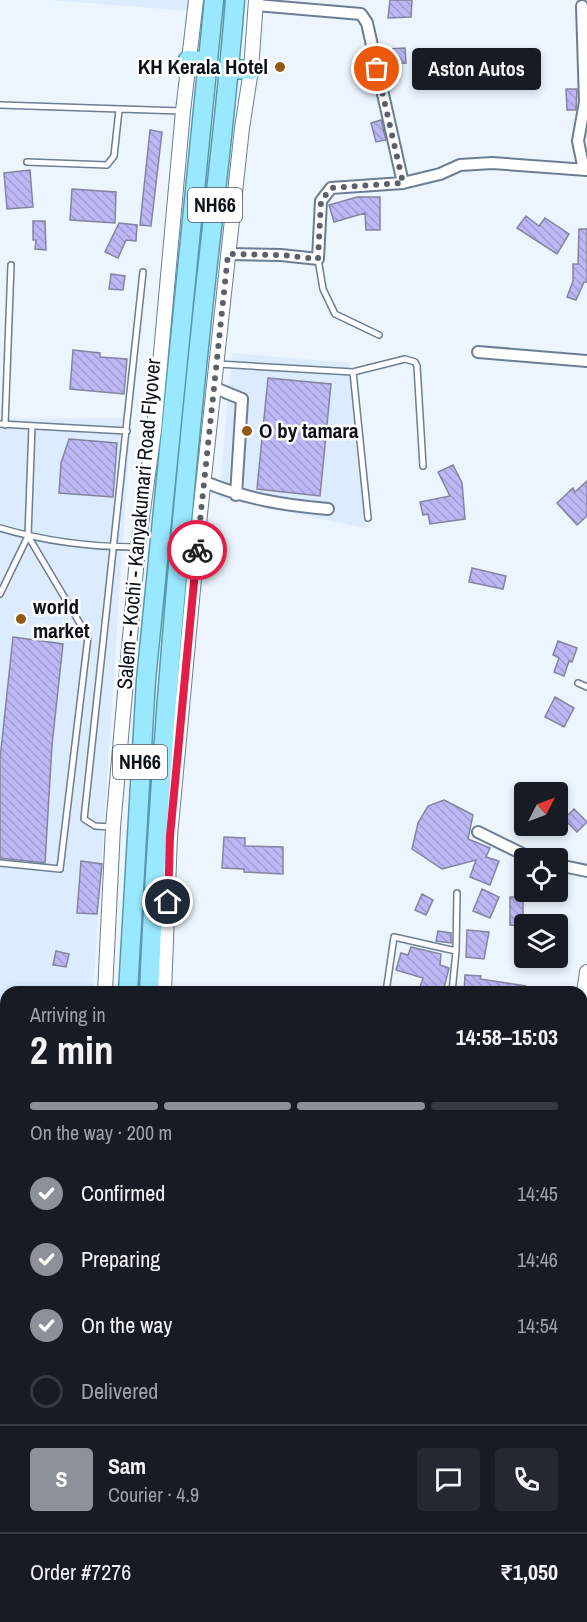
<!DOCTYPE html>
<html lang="en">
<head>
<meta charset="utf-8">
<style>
  :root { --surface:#171b24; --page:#242831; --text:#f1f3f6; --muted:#9ea1a6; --line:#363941; --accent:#8c9099 }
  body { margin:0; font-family:"Archivo Narrow",sans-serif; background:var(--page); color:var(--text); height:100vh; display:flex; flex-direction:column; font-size:22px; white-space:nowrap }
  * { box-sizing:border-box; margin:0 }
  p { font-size:20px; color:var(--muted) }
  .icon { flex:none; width:33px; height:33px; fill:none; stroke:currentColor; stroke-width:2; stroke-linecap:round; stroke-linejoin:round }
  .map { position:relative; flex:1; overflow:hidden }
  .details { position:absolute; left:0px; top:986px; width:588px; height:638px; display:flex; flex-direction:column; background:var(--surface); border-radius:18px 18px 0 0; box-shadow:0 3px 9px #0003 }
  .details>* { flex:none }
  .needle { width:39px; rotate:48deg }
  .buttons { position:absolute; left:514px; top:782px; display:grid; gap:12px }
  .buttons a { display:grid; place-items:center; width:54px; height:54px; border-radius:6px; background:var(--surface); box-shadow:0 3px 9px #0003; font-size:30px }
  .pin { position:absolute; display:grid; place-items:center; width:51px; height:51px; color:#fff; margin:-26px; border:3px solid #fff; border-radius:50%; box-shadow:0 2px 6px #0007 }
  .courier { position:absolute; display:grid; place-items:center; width:60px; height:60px; margin:-30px; border:4px solid #e11d48; border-radius:50%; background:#fff; color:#222; box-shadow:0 2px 8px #0007 }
  .bubble { position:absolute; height:42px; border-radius:6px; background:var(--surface); box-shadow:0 3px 9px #0003; font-size:20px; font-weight:800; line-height:42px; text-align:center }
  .summary em { font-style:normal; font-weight:800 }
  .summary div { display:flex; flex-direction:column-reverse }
  .summary { display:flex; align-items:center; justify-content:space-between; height:102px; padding:0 30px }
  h1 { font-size:39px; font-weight:800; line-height:45px }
  .bar { display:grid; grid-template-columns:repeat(4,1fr); gap:9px 6px; align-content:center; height:72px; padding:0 30px }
  .bar i { height:8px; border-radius:4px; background:var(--line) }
  .bar .selected { background:var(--accent) }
  .bar p { grid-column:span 4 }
  .line { display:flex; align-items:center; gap:15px; padding:0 30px; border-top:2px solid var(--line) }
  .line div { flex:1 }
  .round { display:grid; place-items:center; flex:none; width:63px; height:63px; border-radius:6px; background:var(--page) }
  ol { padding:0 30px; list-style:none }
  li { display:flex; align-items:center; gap:18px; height:66px }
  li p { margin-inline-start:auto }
  li .icon { padding:6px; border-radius:50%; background:var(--accent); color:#fff; stroke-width:4 }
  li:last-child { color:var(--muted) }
  li i { width:33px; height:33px; border:3px solid var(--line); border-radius:50% }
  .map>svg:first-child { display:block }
  .built { fill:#dcebfd }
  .water { fill:url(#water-ripples) }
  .building { fill:url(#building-back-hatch); stroke:#85849f; stroke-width:1.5 }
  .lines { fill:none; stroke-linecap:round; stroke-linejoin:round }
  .service-casing { stroke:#6c7e93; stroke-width:8 }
  .minor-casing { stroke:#6c7e93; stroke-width:14 }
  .tertiary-casing { stroke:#6c7e93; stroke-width:16 }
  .secondary-casing { stroke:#6c7e93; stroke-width:18 }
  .trunk-casing { stroke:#579aae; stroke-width:21 }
  .service { stroke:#fff; stroke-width:5 }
  .minor { stroke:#fff; stroke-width:10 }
  .tertiary { stroke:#fff; stroke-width:14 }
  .secondary { stroke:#fff; stroke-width:15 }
  .trunk { stroke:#9ae8fe; stroke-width:18 }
  .done { stroke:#5a616a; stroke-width:6; stroke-dasharray:0 10.8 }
  .route { stroke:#e11d48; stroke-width:8 }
  .poi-dot { fill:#945917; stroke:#fff; stroke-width:2 }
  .labels { text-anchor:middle; stroke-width:5; stroke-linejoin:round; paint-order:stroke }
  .shield { fill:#fff; stroke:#54595f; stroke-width:1.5 }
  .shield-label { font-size:20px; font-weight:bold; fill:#0b121a }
  .poi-label { font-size:21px; font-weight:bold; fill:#0b121a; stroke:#fff; text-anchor:start }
  .street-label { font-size:21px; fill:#0b121a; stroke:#fff }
</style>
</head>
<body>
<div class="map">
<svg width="587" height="1622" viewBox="0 0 587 1622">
  <defs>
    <pattern id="water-ripples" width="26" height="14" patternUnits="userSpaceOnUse" patternTransform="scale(1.5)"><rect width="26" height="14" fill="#75c9bd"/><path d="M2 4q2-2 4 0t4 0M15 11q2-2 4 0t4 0" fill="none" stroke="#64aca2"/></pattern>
    <pattern id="building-back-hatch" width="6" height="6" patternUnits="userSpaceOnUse" patternTransform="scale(1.5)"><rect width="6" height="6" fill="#bbb8f5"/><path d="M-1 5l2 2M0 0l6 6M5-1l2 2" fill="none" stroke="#9f9dd1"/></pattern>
  </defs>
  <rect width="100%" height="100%" fill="#ecf5fe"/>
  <!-- built -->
  <path class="built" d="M49,0h143l-1,11z
    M232,353l117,10 10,77 6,88 -146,-30z
    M131,418l-38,573 -87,1v84h-6v-657z"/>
  <!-- water -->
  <path class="water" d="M0,1370l6,20v167l-6,-47z"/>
  <!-- building -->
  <path class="building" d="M390,0h22l-1,17 -23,1z
    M405,48l1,15 -18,2 -1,-16z
    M566,89h11l-1,21h-9z
    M381,120l5,20 -10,2 -5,-19z
    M150,130l12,2 -11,94 -11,-1z
    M30,170l3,37 -26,2 -3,-36z
    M72,189l44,3 -1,31 -45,-3z
    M357,197h23v33h-14l-1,-17 -31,9 -5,-17z
    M526,216l13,10 6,-8 24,16 -12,20 -40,-26z
    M33,221h12l1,29 -11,-1 1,-9h-3z
    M119,223l18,2 -1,16 -10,-1 -8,18 -13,-6z
    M579,229h8v53h-3l-8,18 -9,-3 6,-16v-17h5z
    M111,274l14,2 -2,14 -14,-1z
    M73,350l27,3v4l27,2 -3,35 -54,-5z
    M268,378l63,6 -11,112 -63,-7z
    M69,439l48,4 -4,54 -54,-4 2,-30z
    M453,465l9,18 3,36 -35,5 -2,-10 -5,1 -3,-13 30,-6 -12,-24z
    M587,481v35l-10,9 -20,-22 16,-15 2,4z
    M472,568l34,8 -3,13 -34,-7z
    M13,637l50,7 -11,101 -7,118 -45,-5v-99z
    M558,641l19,7 -5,14 -3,-1 -5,15 -10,-4 5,-14 -6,-3z
    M555,697l19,11 -10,19 -19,-10z
    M444,800l29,15 -5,24 22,9 -4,9 13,4 -9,24 -20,-8 6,-17 -34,9 -30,-20 6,-26 10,-17z
    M574,809l13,13 -10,10 -13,-13z
    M224,837l21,1v8l38,1v27l-39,-2v-3l-22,-1z
    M81,861l21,3 -5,50 -20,-1z
    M482,889l17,8 -9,21 -17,-7z
    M422,894l11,6 -7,15 -11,-5z
    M510,897h13v29l-13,-1z
    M467,930l22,2 -5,27 -18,-2z
    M438,931l13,2v10l-15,-2z
    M411,947l30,7 -1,11 9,3 -6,24 -23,-5 3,-9 -27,-8 5,-17 7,2z
    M56,951l13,3 -3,13 -13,-2z
    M465,975l16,1 -1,3 46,7v6h-62z"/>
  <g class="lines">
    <defs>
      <path id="service" d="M0,105l181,6
        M27,162l80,3 7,-9 5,-46
        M318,259l5,30 12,25 44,21
        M218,364l135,8 52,-13 10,3 2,4 6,100
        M353,372l15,146
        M0,424l127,7
        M5,425l6,-160
        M0,528c44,13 90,19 136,19
        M0,594l28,-58 4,-110
        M578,683l9,4
        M112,827l-17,-1 -11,-7 59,-547
        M0,863l60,6 28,-232 -60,-101
        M386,992l8,-55 62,14
        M452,992l4,-41 1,-58"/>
      <path id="minor" d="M256,5l105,9 6,9 36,160
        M582,6l3,96 -7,39 6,29
        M228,254l53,1 37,4 3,-58 10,-13 72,-5 37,-9 20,-9 32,-2 95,7
        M478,352l109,9
        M215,388l27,11 -6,96
        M205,482c42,17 77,23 123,27
        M478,832l53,26
        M558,865l29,6
        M0,1237h6
        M582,1335l5,-15
        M0,1338l6,12
        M0,1560l4,37 -1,25
        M515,1617v5"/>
      <path id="tertiary" d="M105,992l8,-165 25,-280 16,-117 29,-319 13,-111
        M164,992l6,-156 30,-322 42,-386 9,-58 5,-70
        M582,1006l5,-34
        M582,1071l5,35
        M0,1092h6
        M582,1156l5,-19
        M110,1617v5
        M162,1617l1,5"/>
      <path id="secondary" d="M582,1202l5,4"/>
      <path id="trunk" d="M188,60l20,1
        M230,69l21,1
        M128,992l18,-312 68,-680
        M149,992c10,-229 30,-456 54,-684 11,-102 24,-205 32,-308
        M125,1617v5
        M146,1617v5"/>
    </defs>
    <!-- service casing -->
    <use href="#service" class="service-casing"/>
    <!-- minor casing -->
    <use href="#minor" class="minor-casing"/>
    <!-- tertiary casing -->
    <use href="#tertiary" class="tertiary-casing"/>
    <!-- secondary casing -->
    <use href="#secondary" class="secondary-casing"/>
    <!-- trunk casing -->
    <use href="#trunk" class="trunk-casing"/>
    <!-- service -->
    <use href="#service" class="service"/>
    <!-- minor -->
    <use href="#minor" class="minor"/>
    <!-- tertiary -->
    <use href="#tertiary" class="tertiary"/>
    <!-- secondary -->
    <use href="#secondary" class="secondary"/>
    <!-- trunk -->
    <use href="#trunk" class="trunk"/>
  </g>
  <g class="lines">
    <!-- done -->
    <path class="done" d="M197,550l31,-296 53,1 37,4 3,-58 10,-13 72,-5 -26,-114"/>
    <!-- route -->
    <path class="route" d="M168,902l2,-66 27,-286"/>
  </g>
  <!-- markers -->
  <g class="poi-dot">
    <circle cx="280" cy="67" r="6"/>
    <circle cx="247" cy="431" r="6"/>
    <circle cx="21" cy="619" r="6"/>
  </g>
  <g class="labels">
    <!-- shield labels -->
    <g class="shield">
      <rect x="188" y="188" width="54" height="34" rx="4.5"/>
      <rect x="113" y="745" width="54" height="34" rx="4.5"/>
    </g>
    <g class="shield-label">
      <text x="215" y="212">NH66</text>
      <text x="140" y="769">NH66</text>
    </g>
    <!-- poi labels -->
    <g class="poi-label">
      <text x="268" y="74" text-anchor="end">KH Kerala Hotel</text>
      <text x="259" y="438">O by tamara</text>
      <text x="33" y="614">world<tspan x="33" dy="24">market</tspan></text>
    </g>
    <!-- street labels -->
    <g class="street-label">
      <text transform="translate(139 524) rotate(-85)" y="7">Salem - Kochi - Kanyakumari Road Flyover</text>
    </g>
  </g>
</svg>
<div class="buttons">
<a><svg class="needle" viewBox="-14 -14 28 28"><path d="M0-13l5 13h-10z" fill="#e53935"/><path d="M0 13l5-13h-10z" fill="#9ea1a6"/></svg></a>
<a><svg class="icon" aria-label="locate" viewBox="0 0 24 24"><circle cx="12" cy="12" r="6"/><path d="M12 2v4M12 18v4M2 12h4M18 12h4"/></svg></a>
<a><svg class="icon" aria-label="layers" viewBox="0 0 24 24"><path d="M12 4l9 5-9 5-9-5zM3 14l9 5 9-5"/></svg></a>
</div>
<div class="pin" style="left:377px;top:69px;background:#ea580c"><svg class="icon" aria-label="bag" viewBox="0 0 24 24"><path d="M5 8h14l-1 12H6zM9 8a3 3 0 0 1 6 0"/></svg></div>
<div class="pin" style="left:168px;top:902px;background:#1f2937"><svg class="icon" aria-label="home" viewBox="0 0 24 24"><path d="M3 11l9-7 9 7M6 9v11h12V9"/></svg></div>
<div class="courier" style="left:197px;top:550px"><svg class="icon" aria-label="bike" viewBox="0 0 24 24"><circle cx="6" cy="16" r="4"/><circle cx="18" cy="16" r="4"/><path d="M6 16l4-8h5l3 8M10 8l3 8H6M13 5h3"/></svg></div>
<div class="bubble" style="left:412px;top:48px;width:129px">Aston Autos</div>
<section class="details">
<div class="summary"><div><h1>2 min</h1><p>Arriving in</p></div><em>14:58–15:03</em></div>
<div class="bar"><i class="selected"></i><i class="selected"></i><i class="selected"></i><i></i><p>On the way · 200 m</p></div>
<ol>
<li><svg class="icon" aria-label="check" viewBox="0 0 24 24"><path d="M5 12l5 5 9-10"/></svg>Confirmed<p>14:45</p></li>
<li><svg class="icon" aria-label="check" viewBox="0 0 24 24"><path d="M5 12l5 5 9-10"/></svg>Preparing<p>14:46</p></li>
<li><svg class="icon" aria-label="check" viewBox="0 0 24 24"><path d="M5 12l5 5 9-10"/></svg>On the way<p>14:54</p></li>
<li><i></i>Delivered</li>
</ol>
<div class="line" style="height:108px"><b class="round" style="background:var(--accent);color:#fff">S</b><div><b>Sam</b><p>Courier · 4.9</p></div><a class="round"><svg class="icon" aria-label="chat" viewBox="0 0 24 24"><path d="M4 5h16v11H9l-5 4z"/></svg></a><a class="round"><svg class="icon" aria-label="phone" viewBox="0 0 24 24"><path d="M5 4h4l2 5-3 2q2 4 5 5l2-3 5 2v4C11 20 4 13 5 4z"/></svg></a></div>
<div class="line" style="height:78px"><div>Order #7276</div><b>₹1,050</b></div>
</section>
</div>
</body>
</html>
